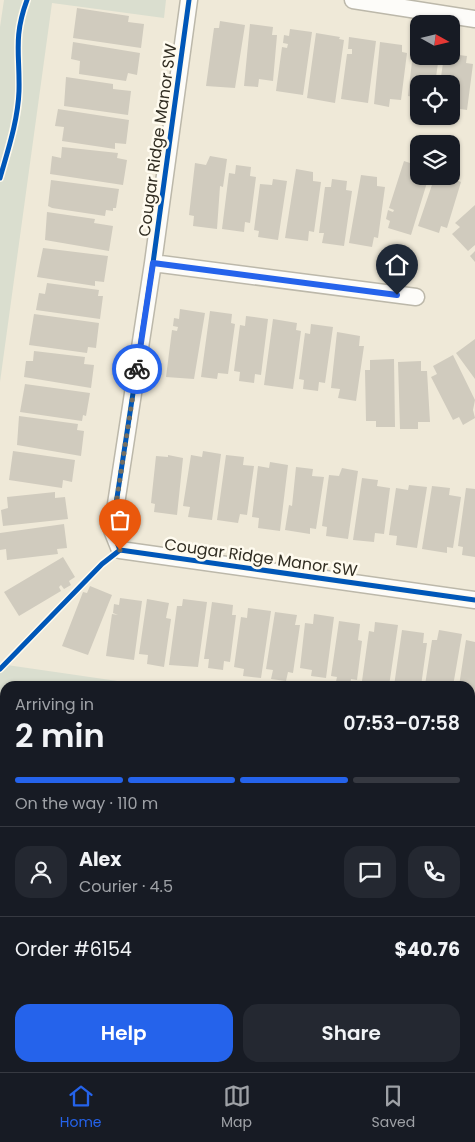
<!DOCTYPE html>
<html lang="en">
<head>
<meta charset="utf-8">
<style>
  :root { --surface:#171b24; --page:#242831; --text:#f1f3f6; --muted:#9ea1a6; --line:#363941; --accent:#2563eb }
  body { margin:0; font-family:Poppins,sans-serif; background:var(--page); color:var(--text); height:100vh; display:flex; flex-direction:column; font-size:19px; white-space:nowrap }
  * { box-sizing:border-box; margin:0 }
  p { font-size:16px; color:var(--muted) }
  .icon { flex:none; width:28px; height:28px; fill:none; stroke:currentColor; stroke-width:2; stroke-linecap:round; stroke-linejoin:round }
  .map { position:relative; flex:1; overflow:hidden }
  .details { position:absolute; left:0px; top:681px; width:475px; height:391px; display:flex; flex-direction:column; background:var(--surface); border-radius:15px 15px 0 0; box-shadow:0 1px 4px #0004 }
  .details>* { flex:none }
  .needle { width:32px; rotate:98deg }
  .controls { position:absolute; left:410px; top:15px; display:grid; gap:10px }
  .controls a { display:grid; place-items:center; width:50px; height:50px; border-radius:10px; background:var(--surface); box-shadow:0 1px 4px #0004; font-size:25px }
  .pin { position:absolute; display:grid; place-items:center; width:42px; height:42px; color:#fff; margin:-51px -21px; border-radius:50% 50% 50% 0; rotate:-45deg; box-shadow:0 0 5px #0007 }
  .pin .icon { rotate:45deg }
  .courier { position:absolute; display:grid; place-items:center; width:50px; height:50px; margin:-25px; border:4px solid #2563eb; border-radius:50%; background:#fff; color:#222; box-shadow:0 1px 6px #0007 }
  .summary em { font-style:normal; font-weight:600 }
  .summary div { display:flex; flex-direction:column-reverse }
  .summary { display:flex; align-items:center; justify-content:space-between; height:85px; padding:0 15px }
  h1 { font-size:32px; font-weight:600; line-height:38px }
  .bar { display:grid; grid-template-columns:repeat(4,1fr); gap:8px 5px; align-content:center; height:60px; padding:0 15px }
  .bar i { height:6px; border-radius:4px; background:var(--line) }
  .bar .current { background:var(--accent) }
  .bar p { grid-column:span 4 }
  .line { display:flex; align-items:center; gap:12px; padding:0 15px; border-top:1px solid var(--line) }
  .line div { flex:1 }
  .round { display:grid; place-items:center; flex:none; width:52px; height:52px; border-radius:15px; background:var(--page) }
  .button { display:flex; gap:10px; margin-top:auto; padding:10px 15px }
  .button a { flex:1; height:58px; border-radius:15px; background:var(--accent); color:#fff; font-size:20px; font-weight:600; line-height:58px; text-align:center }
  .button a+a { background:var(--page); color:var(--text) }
  .tabs { display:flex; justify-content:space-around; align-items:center; height:70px; border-top:1px solid var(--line); background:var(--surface); font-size:14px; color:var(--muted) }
  .tabs a { display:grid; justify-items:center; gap:2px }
  .tabs .current { color:var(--accent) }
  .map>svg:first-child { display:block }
  .green { fill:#dadecf }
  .building { fill:#d0cbbe }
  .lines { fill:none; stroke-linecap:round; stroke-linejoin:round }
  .street-casing { stroke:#bcb8aa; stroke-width:19 }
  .secondary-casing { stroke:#bcb8aa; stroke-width:25 }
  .street { stroke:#fdfcf9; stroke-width:16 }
  .secondary { stroke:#f7f4f4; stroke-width:22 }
  .cycleway-casing { stroke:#fffbef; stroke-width:8 }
  .cycleway { stroke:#0057b8; stroke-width:5 }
  .done { stroke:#746f62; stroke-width:5; stroke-dasharray:0 9 }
  .route { stroke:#2563eb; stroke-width:6 }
  .labels { text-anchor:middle; stroke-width:5; stroke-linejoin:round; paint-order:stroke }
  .street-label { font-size:16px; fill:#312d22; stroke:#fffbef }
</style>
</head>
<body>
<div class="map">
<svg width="475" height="1072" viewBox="0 0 475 1072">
  <rect width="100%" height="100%" fill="#efe9d8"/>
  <!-- green -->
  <path class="green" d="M4,0h162l-2,18 -112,-15 -52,379v-355z
    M0,664l152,22h-147v28l-5,-1z
    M470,733h5v38l-4,12z
    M475,871v201h-71l2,-4h64v-183z"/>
  <!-- building -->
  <path class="building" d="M77,8l52,8 -1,6 16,2 -3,24 -68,-10z
    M220,21l25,4 -10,63 -29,-2 8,-58h5z
    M250,24l23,3 -1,8h5l-4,46 -14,-2 -1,8 -14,-1z
    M290,29l22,3 -9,63 -27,-4 6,-44 5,1 1,-4 -5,-1 1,-8 5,1z
    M316,33l24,4 -1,2 5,1 -9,63 -28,-5z
    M349,37l27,4 -8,62 -27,-4 6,-45h5v-5h-4z
    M73,42l67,11 -3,22 -9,-2 -2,8 -47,-7 1,-13 -9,-2z
    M380,42l22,3v7l5,1 -6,47 -11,-1 -1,8 -15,-3z
    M413,53h6v3h20l-4,28h-16v14l-11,-2z
    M451,54l16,2 -1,7 7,1 -6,46 -13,-2 -1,6 -2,-30h-11l4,-28h7z
    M66,77l47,7v5l18,2 -3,24 -64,-9z
    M58,109l71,11 -3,24 -11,-1v6l-53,-8 2,-14 -9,-1z
    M62,147l56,6 -1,5 10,2 -4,25 -73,-11 2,-18 9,2z
    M210,156l17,3 -4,28 -3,-1 -3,43 -24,-3 1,-10 -5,-1 6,-52 11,2z
    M404,161l15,5v10h10l-18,59 -23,-7 2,-7 -4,-2 2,-9 5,2 1,-2 -5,-2z
    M236,165l15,2 -1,9 6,1 -6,46 -5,-1 -1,10 -22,-3 7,-56 6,1z
    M296,169l17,3v9l8,1 -7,50 -5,-1 -1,10 -23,-3z
    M361,175l16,2v9l8,1 -7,51 -4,-1 -2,10 -23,-4z
    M435,176h16l-1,2 11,4 -14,46 -6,-2 -2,7 -21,-7z
    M273,179l14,2 -9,59 -20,-3 1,-6 -5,-1 6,-46 12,1z
    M332,179l15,2 -1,9 6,1 -8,55 -22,-3 2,-10h-5l6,-46h6z
    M51,180l68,9 -3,19h-3v3l-7,-1 -1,6 -53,-8 -4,-2z
    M475,205v40l-7,6 -16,-17 8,-7 -5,-4z
    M47,212l48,7 -1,4 19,3 -4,25 -64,-11z
    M43,248l65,8 -4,26 -9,-1v5l-58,-9z
    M475,251v11l-5,-6z
    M47,283l52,7 -1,6h5l-3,23 -64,-9 3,-17 6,1z
    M180,309l25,4 -11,66 -28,-2 6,-47 5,1 1,-4 -5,-1 1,-8 5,1z
    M210,311l22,3 -1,9 4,1 -7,50 -10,-1 -1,6 -16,-2z
    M34,314l65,9 -3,25 -8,-1 -1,6 -58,-8z
    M246,316l22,3 -7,56 -6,-1 -1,9 -15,-2 1,-9 -6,-1 6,-46 5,1z
    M273,319l24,4 -1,7 5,1 -8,58 -29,-4z
    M311,324l22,3 -8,56 -6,-1 -1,9 -15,-2 1,-9 -5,-1 6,-46 5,1z
    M337,332l23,4 -1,10h5l-8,55 -18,-3 2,-9 -9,-1z
    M475,339v40l-19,-26z
    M34,351l51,6 -1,7 10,1 -3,23 -67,-11 2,-16h7z
    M453,355l22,45 -2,10 2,8 -12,7 -4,-8 -6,3 -22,-43 6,-3 -4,-8z
    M394,359l1,68h-19v-6h-10l-1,-51h5v-10z
    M421,361v10h6l3,51h-12v7h-18l-2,-67z
    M25,384l65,9 -4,23 -3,-1 -1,6 -62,-9z
    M19,416l59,8 -1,6 7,1 -3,25 -64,-11z
    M13,451l62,9 -3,22 -9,-2 -1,8 -53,-8z
    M203,451l18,3 -9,66 -24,-3 2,-10 -7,-1 8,-51 11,2z
    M168,455l15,3 -6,57 -23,-3 1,-8 -4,-1 5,-47 12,1z
    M226,455l18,2 -1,8 11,1 -7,49 -7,-1 -2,9 -21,-3z
    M270,462l18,3 -8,66 -22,-3 1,-10 -7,-1 6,-51 11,2z
    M296,467l17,2 -1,7 12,1 -8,52 -6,-1v6l-25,-4 4,-25 3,1z
    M342,468l16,3 -10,68 -22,-3 1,-9 -5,-1 7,-51 10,1z
    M362,478l16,2 -1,6 13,2 -6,46 -9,-1 -1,9 -21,-2z
    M409,485l18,2 -10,61 -21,-3 1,-9 -8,-1 7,-47 12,2z
    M432,486l18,2 -1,7 12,2 -8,51 -6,-1v6l-25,-4z
    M466,488l9,1v68l-13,-2 1,-8 -5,-1z
    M55,492v6l10,-1 3,22 -65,7 -2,-16 7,-2 -1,-11z
    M64,524l3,24 -10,1 1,5 -51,6 -1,-11 -6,1v-17z
    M63,557l12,20 -6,4 2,4 -7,4 -3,-4 -2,2 2,4 -42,25 -15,-24z
    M90,586l22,9 -24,60 -26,-9 21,-54 4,1z
    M120,598l22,3 -8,59 -28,-4 6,-42 6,1 -5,-2 1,-9 5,1z
    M147,599l22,4 -3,15 5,1 -7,48 -17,-3 1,-9 -9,-1z
    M183,599l24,3 -9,65 -29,-2 8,-59h5z
    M212,602l21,3 -1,10h4l-6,47 -6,-1 -1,9 -15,-2 1,-9h-5z
    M248,608l23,3 -10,67 -18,-2 1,-7 -10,-2 7,-50 6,1z
    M275,612l22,3 -2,10h5l-7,48 -5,-1 -2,9 -15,-2 2,-9 -7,-1z
    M314,614l20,3 -8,61 -15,-2 1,-6 -12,-2 5,-45 8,1z
    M339,621l21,3 -2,16 4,1 -5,39 -6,-1 -1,7h-15l2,-9 -6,-1z
    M375,622l23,3 -9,61h-18l1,-3 -10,-2 7,-50 5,1z
    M402,630l22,3 -1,10h4l-6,43h-27z
    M439,630l23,4 -9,52 -28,-1 7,-45h5z
    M466,640l9,2v65l-5,-1v-20h-11z
    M0,774l5,6v46l-2,2 -3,-3z
    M0,931h3l-2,15h-1z
    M0,974l5,1v22l-5,-1z
    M0,1002h5v24l-5,-1z
    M0,1036l5,1v31h12l-1,4 -16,-3z
    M90,1068h29v4h-24l-5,-2z
    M125,1068h27v4h-27z
    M159,1068h29l-1,4h-29z
    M192,1068h31l-1,4h-31z
    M228,1068h27l-1,4h-27z
    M260,1068h26l-1,4h-26z
    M296,1068h18l8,2v2h-27z
    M328,1068h16l9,4h-26z"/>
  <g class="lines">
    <defs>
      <path id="street" d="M189,0l-36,263 -41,267 8,20 355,50
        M353,0l122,19
        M153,263l263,34
        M56,1068v4"/>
      <path id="secondary" d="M470,885l5,-14
        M404,1072l2,-4"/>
    </defs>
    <!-- street casing -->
    <use href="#street" class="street-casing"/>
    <!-- secondary casing -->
    <use href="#secondary" class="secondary-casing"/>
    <!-- street -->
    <use href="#street" class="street"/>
    <!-- secondary -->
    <use href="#secondary" class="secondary"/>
    <defs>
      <path id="cycleway" d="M189,0l-36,263 -41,267 8,20 355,50
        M0,178c8,-28 18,-58 19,-87 1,-37 -6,-53 8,-91
        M0,669l102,-105 18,-14"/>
    </defs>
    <!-- cycleway casing -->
    <use href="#cycleway" class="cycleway-casing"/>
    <!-- cycleway -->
    <use href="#cycleway" class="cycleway"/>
  </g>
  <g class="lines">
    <!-- done -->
    <path class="done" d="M120,550l-8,-20 25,-161"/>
    <!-- route -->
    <path class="route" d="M137,369l16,-106 244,32"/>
  </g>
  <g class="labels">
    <!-- street labels -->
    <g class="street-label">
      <text transform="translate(157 140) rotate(-82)" y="6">Cougar Ridge Manor SW</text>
      <text transform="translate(261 557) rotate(8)" y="6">Cougar Ridge Manor SW</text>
    </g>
  </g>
</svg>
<div class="controls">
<a><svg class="needle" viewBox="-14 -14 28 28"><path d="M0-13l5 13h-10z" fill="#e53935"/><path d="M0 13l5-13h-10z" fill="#9ea1a6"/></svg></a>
<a><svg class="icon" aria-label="locate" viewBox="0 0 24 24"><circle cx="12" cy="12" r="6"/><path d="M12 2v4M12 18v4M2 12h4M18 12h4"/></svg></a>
<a><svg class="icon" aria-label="layers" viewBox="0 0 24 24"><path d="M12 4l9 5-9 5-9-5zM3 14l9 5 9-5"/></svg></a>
</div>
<div class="pin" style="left:120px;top:550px;background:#ea580c"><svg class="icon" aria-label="bag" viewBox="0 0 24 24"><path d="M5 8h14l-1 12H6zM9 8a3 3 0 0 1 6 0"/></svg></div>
<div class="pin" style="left:397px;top:295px;background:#1f2937"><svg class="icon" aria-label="home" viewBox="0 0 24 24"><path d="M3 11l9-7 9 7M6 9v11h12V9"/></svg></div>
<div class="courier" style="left:137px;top:369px"><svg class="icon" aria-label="bike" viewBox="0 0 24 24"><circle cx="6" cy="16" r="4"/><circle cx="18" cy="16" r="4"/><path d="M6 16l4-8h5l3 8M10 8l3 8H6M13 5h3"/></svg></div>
<section class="details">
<div class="summary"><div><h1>2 min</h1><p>Arriving in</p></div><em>07:53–07:58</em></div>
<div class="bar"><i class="current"></i><i class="current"></i><i class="current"></i><i></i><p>On the way · 110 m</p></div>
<div class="line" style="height:90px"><a class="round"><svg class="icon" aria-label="person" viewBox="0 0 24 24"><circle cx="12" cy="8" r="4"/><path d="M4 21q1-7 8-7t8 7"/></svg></a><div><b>Alex</b><p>Courier · 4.5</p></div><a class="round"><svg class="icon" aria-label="chat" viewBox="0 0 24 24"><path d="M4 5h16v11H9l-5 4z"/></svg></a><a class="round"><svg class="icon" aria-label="phone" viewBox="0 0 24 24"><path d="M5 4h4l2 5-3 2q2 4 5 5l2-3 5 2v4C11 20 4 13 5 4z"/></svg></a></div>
<div class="line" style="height:65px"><div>Order #6154</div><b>$40.76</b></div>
<div class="button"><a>Help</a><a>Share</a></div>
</section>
</div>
<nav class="tabs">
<a class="current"><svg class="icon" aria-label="home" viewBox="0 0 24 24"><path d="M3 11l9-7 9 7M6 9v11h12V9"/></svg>Home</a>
<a><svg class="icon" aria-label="map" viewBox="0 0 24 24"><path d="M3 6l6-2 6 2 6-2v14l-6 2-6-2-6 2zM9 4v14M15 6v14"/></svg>Map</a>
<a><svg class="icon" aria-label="saved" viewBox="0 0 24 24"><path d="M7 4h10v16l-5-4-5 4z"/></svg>Saved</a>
</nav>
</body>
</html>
